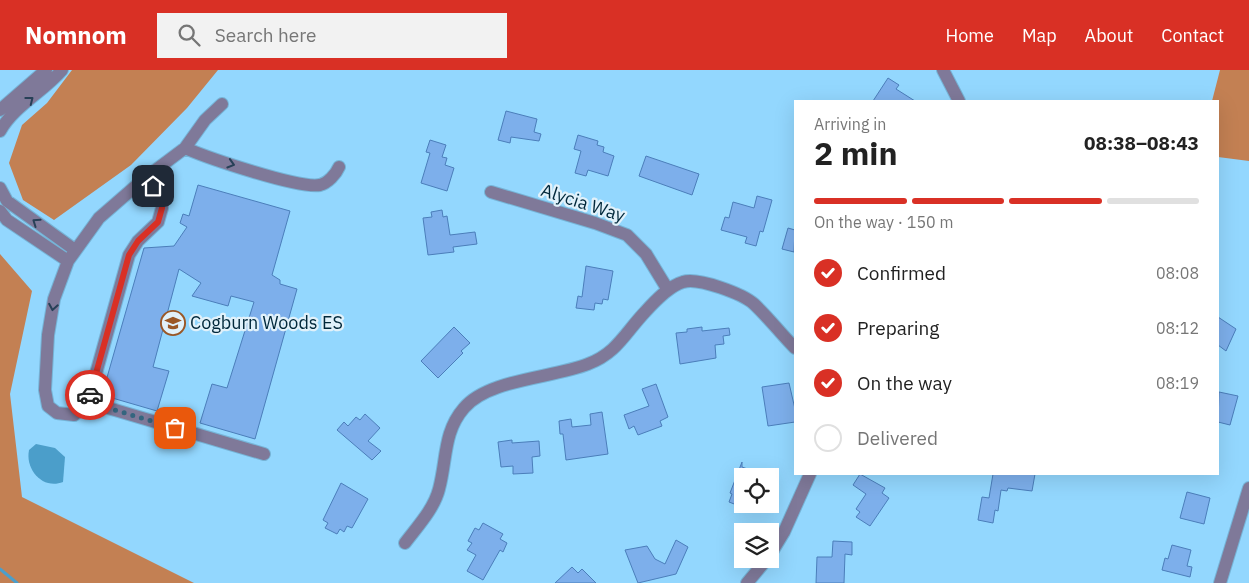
<!DOCTYPE html>
<html lang="en">
<head>
<meta charset="utf-8">
<style>
  :root { --surface:#fff; --page:#f2f2f2; --text:#222; --muted:#767676; --line:#e0e0e0; --accent:#d93025 }
  body { margin:0; font-family:"IBM Plex Sans",sans-serif; background:var(--page); color:var(--text); height:100vh; display:flex; flex-direction:column; font-size:19px; white-space:nowrap }
  * { box-sizing:border-box; margin:0 }
  p { font-size:16px; color:var(--muted) }
  .icon { flex:none; width:28px; height:28px; fill:none; stroke:currentColor; stroke-width:2; stroke-linecap:round; stroke-linejoin:round }
  .map { position:relative; flex:1; overflow:hidden }
  .panel { position:absolute; left:794px; top:30px; width:425px; height:375px; display:flex; flex-direction:column; background:var(--surface); border-radius:0px; box-shadow:0 5px 20px #0002 }
  .panel>* { flex:none }
  .fabs { position:absolute; left:734px; top:398px; display:grid; gap:10px }
  .fabs a { display:grid; place-items:center; width:45px; height:45px; border-radius:0px; background:var(--surface); box-shadow:0 5px 20px #0002; font-size:25px }
  .pin { position:absolute; display:grid; place-items:center; width:42px; height:42px; color:#fff; margin:-21px; border-radius:10px; box-shadow:0 2px 8px #0006 }
  .courier { position:absolute; display:grid; place-items:center; width:50px; height:50px; margin:-25px; border:4px solid #d93025; border-radius:50%; background:#fff; color:#222; box-shadow:0 1px 6px #0007 }
  .overview em { font-style:normal; font-weight:800 }
  .overview div { display:flex; flex-direction:column-reverse }
  .overview { display:flex; align-items:center; justify-content:space-between; height:85px; padding:0 20px }
  h1 { font-size:32px; font-weight:800; line-height:38px }
  .bar { display:grid; grid-template-columns:repeat(4,1fr); gap:8px 5px; align-content:center; height:60px; padding:0 20px }
  .bar i { height:6px; border-radius:4px; background:var(--line) }
  .bar .selected { background:var(--accent) }
  .bar p { grid-column:span 4 }
  ol { padding:0 20px; list-style:none }
  li { display:flex; align-items:center; gap:15px; height:55px }
  li p { margin-inline-start:auto }
  li .icon { padding:5px; border-radius:50%; background:var(--accent); color:#fff; stroke-width:4 }
  li:last-child { color:var(--muted) }
  li i { width:28px; height:28px; border:2px solid var(--line); border-radius:50% }
  header { display:flex; align-items:center; gap:30px; box-sizing:border-box; height:70px; padding:0 25px; background:var(--accent); color:#fff }
  header strong { font-size:24px }
  nav { display:flex; gap:28px; margin-inline-start:auto; font-size:18px }
  .search { width:350px; height:45px; background:var(--page); display:flex; align-items:center; gap:12px; box-sizing:border-box; padding:0 18px; border-radius:0px; color:var(--muted); font-size:19px }
  .map>svg:first-child { display:block }
  .forest { fill:#c38053 }
  .water { fill:#4b9eca }
  .lines { fill:none; stroke-linecap:round; stroke-linejoin:round }
  .stream { stroke:#4b9eca; stroke-width:3 }
  .building { fill:#7dafeb; stroke:#4b7eba }
  .minor-casing { stroke:#76b4d7; stroke-width:14 }
  .minor { stroke:#7f7999; stroke-width:12 }
  .oneway { stroke:#274057 }
  .done { stroke:#34657f; stroke-width:5; stroke-dasharray:0 9 }
  .route { stroke:#d93025; stroke-width:6 }
  .labels { text-anchor:middle; stroke-width:4.5; stroke-linejoin:round; paint-order:stroke }
  .street-label { font-size:18px; fill:#01283b; stroke:#e1f1fa }
  .poi-label { font-size:18px; fill:#01283b; stroke:#e1f1fa; text-anchor:start }
</style>
</head>
<body>
<header>
<strong>Nomnom</strong>
<div class="search"><svg class="icon" aria-label="search" viewBox="0 0 24 24"><circle cx="10" cy="10" r="6"/><path d="M15 15l6 6"/></svg>Search here</div>
<nav><a>Home</a><a>Map</a><a>About</a><a>Contact</a></nav>
</header>
<div class="map">
<svg width="1249" height="513" viewBox="0 0 1249 513">
  <rect width="100%" height="100%" fill="#93d7fe"/>
  <!-- forest -->
  <path class="forest" d="M72,0h146l-31,38 -56,57 -77,55 -31,-20 -14,-37 13,-38 25,-22z
    M1220,0h29v91l-31,-4v-56h-6z
    M0,184l32,37 -22,103 12,103 172,86h-194z"/>
  <!-- water -->
  <path class="water" d="M36,374l19,4 10,9 -2,25c-20,8 -38,-12 -34,-32z"/>
  <g class="lines">
    <!-- stream -->
    <path class="stream" d="M0,499l17,14"/>
  </g>
  <!-- building -->
  <path class="building" d="M888,8l11,7 -3,4 19,12h-42z
    M506,41l31,8 -3,13 7,2 -2,7 -28,-4 -1,6 -12,-3z
    M578,65l20,6 -1,4 7,2 -1,5 11,4 -6,20 -20,-6 -2,6 -11,-3 6,-22 -7,-2z
    M430,70l16,5 -4,12 5,1 -2,7 9,3 -7,23 -26,-8 9,-30 -4,-1z
    M646,86l53,18 -7,21 -53,-19z
    M198,115l92,26 -18,64 8,5v4l17,5 -42,150 -55,-16 12,-39 15,4 27,-86 -23,-6 -3,10 -36,-10 9,-13 -22,-14 -26,98 16,4 -12,40 -55,-16 42,-147 30,-2 13,-19 -7,-4 3,-9 6,2z
    M757,126l15,4 -9,32 -3,-1 -4,15 -11,-3 2,-6 -26,-7 4,-13 4,1 4,-16 21,6z
    M442,140l1,7 4,-1 3,19 25,-3 2,12 -24,3 1,5 -26,3 -5,-37 9,-1 -1,-5z
    M788,158l7,2 -1,22 -12,-3z
    M586,196l27,5 -5,29 -5,-1 -1,5 -7,-1 -1,7 -18,-2 2,-12 4,1z
    M1218,247l18,12 -10,22 -8,-6z
    M454,257l16,16 -9,8 2,2 -25,25 -17,-17z
    M702,257v4l27,-3 1,7 -7,1 1,8 -9,1 1,13 -36,6 -4,-31 11,-1v-3z
    M789,313l6,26v13l-27,4 -6,-39z
    M656,314l12,33 -8,4 2,5 -24,9 -4,-9 -5,3 -5,-14 25,-9 -7,-17z
    M1219,322l19,4 -8,29 -12,-3z
    M602,342l6,42 -42,6 -3,-26h-3l-1,-13 12,-2 1,8 19,-2 -1,-11z
    M365,344l15,14 -12,13 13,10 -9,9 -35,-30 7,-8 4,4 8,-9 4,3z
    M512,370v3l27,-2 1,15 -8,1 1,16 -20,1v-8l-12,1 -3,-25z
    M742,392v5l22,8 -22,1v31l-13,-5 3,-8 -2,-1z
    M860,404l25,14 -3,5 7,5 -19,28 -14,-9 4,-5 -4,-3 10,-15 -13,-9z
    M993,404h42l-3,17 -24,-3 -1,3 -6,-1 -3,21 -3,-1 -2,13 -15,-3 4,-23 7,1z
    M341,413l27,16 -16,29 -5,-2 -3,6 -4,-3 -3,5 -12,-6 3,-5 -5,-3z
    M1187,422l23,6 -6,26 -24,-6z
    M483,453l20,11 -3,5 7,4 -4,9 -3,-2 -17,30 -16,-9 9,-16 -9,-5 5,-7 -4,-2 7,-13 4,2z
    M676,470l12,7 -12,27 -38,9 -13,-33 22,-4 8,13 10,5z
    M833,471l19,1v13l-7,-1 -1,29h-28l1,-26h15z
    M1172,475l19,5 -4,16 5,1 -2,10 -28,-7 3,-12 3,1z
    M572,497l6,6 4,-4 14,14h-41z"/>
  <g class="lines">
    <defs>
      <path id="minor" d="M943,0l16,31
        M0,40l46,-40
        M0,61c14,-25 43,-39 62,-61
        M185,78c23,10 114,41 135,37 8,-2 16,-11 19,-18
        M145,108l16,17 1,13 -4,14 -20,19 -9,14 -41,147 -14,13 -17,-2 -9,-7 -3,-16 3,-55 6,-36 14,-38 31,-43 46,-40 40,-30 20,-28 17,-16
        M0,118l7,13 68,49
        M491,122l104,31 32,12 19,19 22,36
        M0,141l7,9 61,41
        M88,332l176,52
        M405,473c12,-16 29,-34 34,-54 8,-29 4,-57 25,-81 24,-29 89,-30 124,-44 29,-11 37,-31 57,-52 10,-11 24,-26 38,-30 15,-5 60,12 71,22 15,14 27,30 41,44
        M770,485l14,-23 26,-58
        M747,513l20,-24
        M1220,513l29,-95"/>
    </defs>
    <!-- minor casing -->
    <use href="#minor" class="minor-casing"/>
    <!-- minor -->
    <use href="#minor" class="minor"/>
  </g>
  <!-- one-way arrows -->
  <defs><path id="oneway-chevron" d="M-2-3.5L2.5 0L-2 3.5" fill="none" stroke-width="1.6" stroke-linecap="round" stroke-linejoin="round" transform="scale(1.25)"/></defs>
  <g class="oneway">
    <use href="#oneway-chevron" transform="translate(30 30) rotate(-38)"/>
    <use href="#oneway-chevron" transform="translate(231 94) rotate(17)"/>
    <use href="#oneway-chevron" transform="translate(36 152) rotate(-145)"/>
    <use href="#oneway-chevron" transform="translate(53 237) rotate(100)"/>
  </g>
  <g class="lines">
    <!-- done -->
    <path class="done" d="M90,325l-2,7 87,26"/>
    <!-- route -->
    <path class="route" d="M90,325l39,-140 9,-14 20,-19 4,-14 -1,-13 -8,-9"/>
  </g>
  <!-- icons -->
  <defs>
    <symbol id="school-ring" viewBox="-11 -11 22 22"><circle r="9.5" fill="#e1f1fa" stroke="#9a5726" stroke-width="1.5"/><path d="M0-5L7-2L0 1L-7-2ZM-4 1L0 2.5L4 1V4Q0 6-4 4Z" fill="#9a5726"/></symbol>
  </defs>
  <g fill-rule="evenodd">
    <use href="#school-ring" x="159" y="239" width="28" height="28"/>
  </g>
  <g class="labels">
    <!-- street labels -->
    <g class="street-label">
      <text transform="translate(583 133) rotate(18)" y="6">Alycia Way</text>
    </g>
    <!-- poi labels -->
    <g class="poi-label">
      <text x="190" y="259">Cogburn Woods ES</text>
    </g>
  </g>
</svg>
<div class="fabs">
<a><svg class="icon" aria-label="locate" viewBox="0 0 24 24"><circle cx="12" cy="12" r="6"/><path d="M12 2v4M12 18v4M2 12h4M18 12h4"/></svg></a>
<a><svg class="icon" aria-label="layers" viewBox="0 0 24 24"><path d="M12 4l9 5-9 5-9-5zM3 14l9 5 9-5"/></svg></a>
</div>
<div class="pin" style="left:175px;top:358px;background:#ea580c"><svg class="icon" aria-label="bag" viewBox="0 0 24 24"><path d="M5 8h14l-1 12H6zM9 8a3 3 0 0 1 6 0"/></svg></div>
<div class="pin" style="left:153px;top:116px;background:#1f2937"><svg class="icon" aria-label="home" viewBox="0 0 24 24"><path d="M3 11l9-7 9 7M6 9v11h12V9"/></svg></div>
<div class="courier" style="left:90px;top:325px"><svg class="icon" aria-label="car" viewBox="0 0 24 24"><path d="M5 17H2v-5l4-1 3-4h7l3 4 3 1v5h-3M9 17h6M6 11h13"/><circle cx="7" cy="17" r="2"/><circle cx="17" cy="17" r="2"/></svg></div>
<section class="panel">
<div class="overview"><div><h1>2 min</h1><p>Arriving in</p></div><em>08:38–08:43</em></div>
<div class="bar"><i class="selected"></i><i class="selected"></i><i class="selected"></i><i></i><p>On the way · 150 m</p></div>
<ol>
<li><svg class="icon" aria-label="check" viewBox="0 0 24 24"><path d="M5 12l5 5 9-10"/></svg>Confirmed<p>08:08</p></li>
<li><svg class="icon" aria-label="check" viewBox="0 0 24 24"><path d="M5 12l5 5 9-10"/></svg>Preparing<p>08:12</p></li>
<li><svg class="icon" aria-label="check" viewBox="0 0 24 24"><path d="M5 12l5 5 9-10"/></svg>On the way<p>08:19</p></li>
<li><i></i>Delivered</li>
</ol>
</section>
</div>
</body>
</html>
